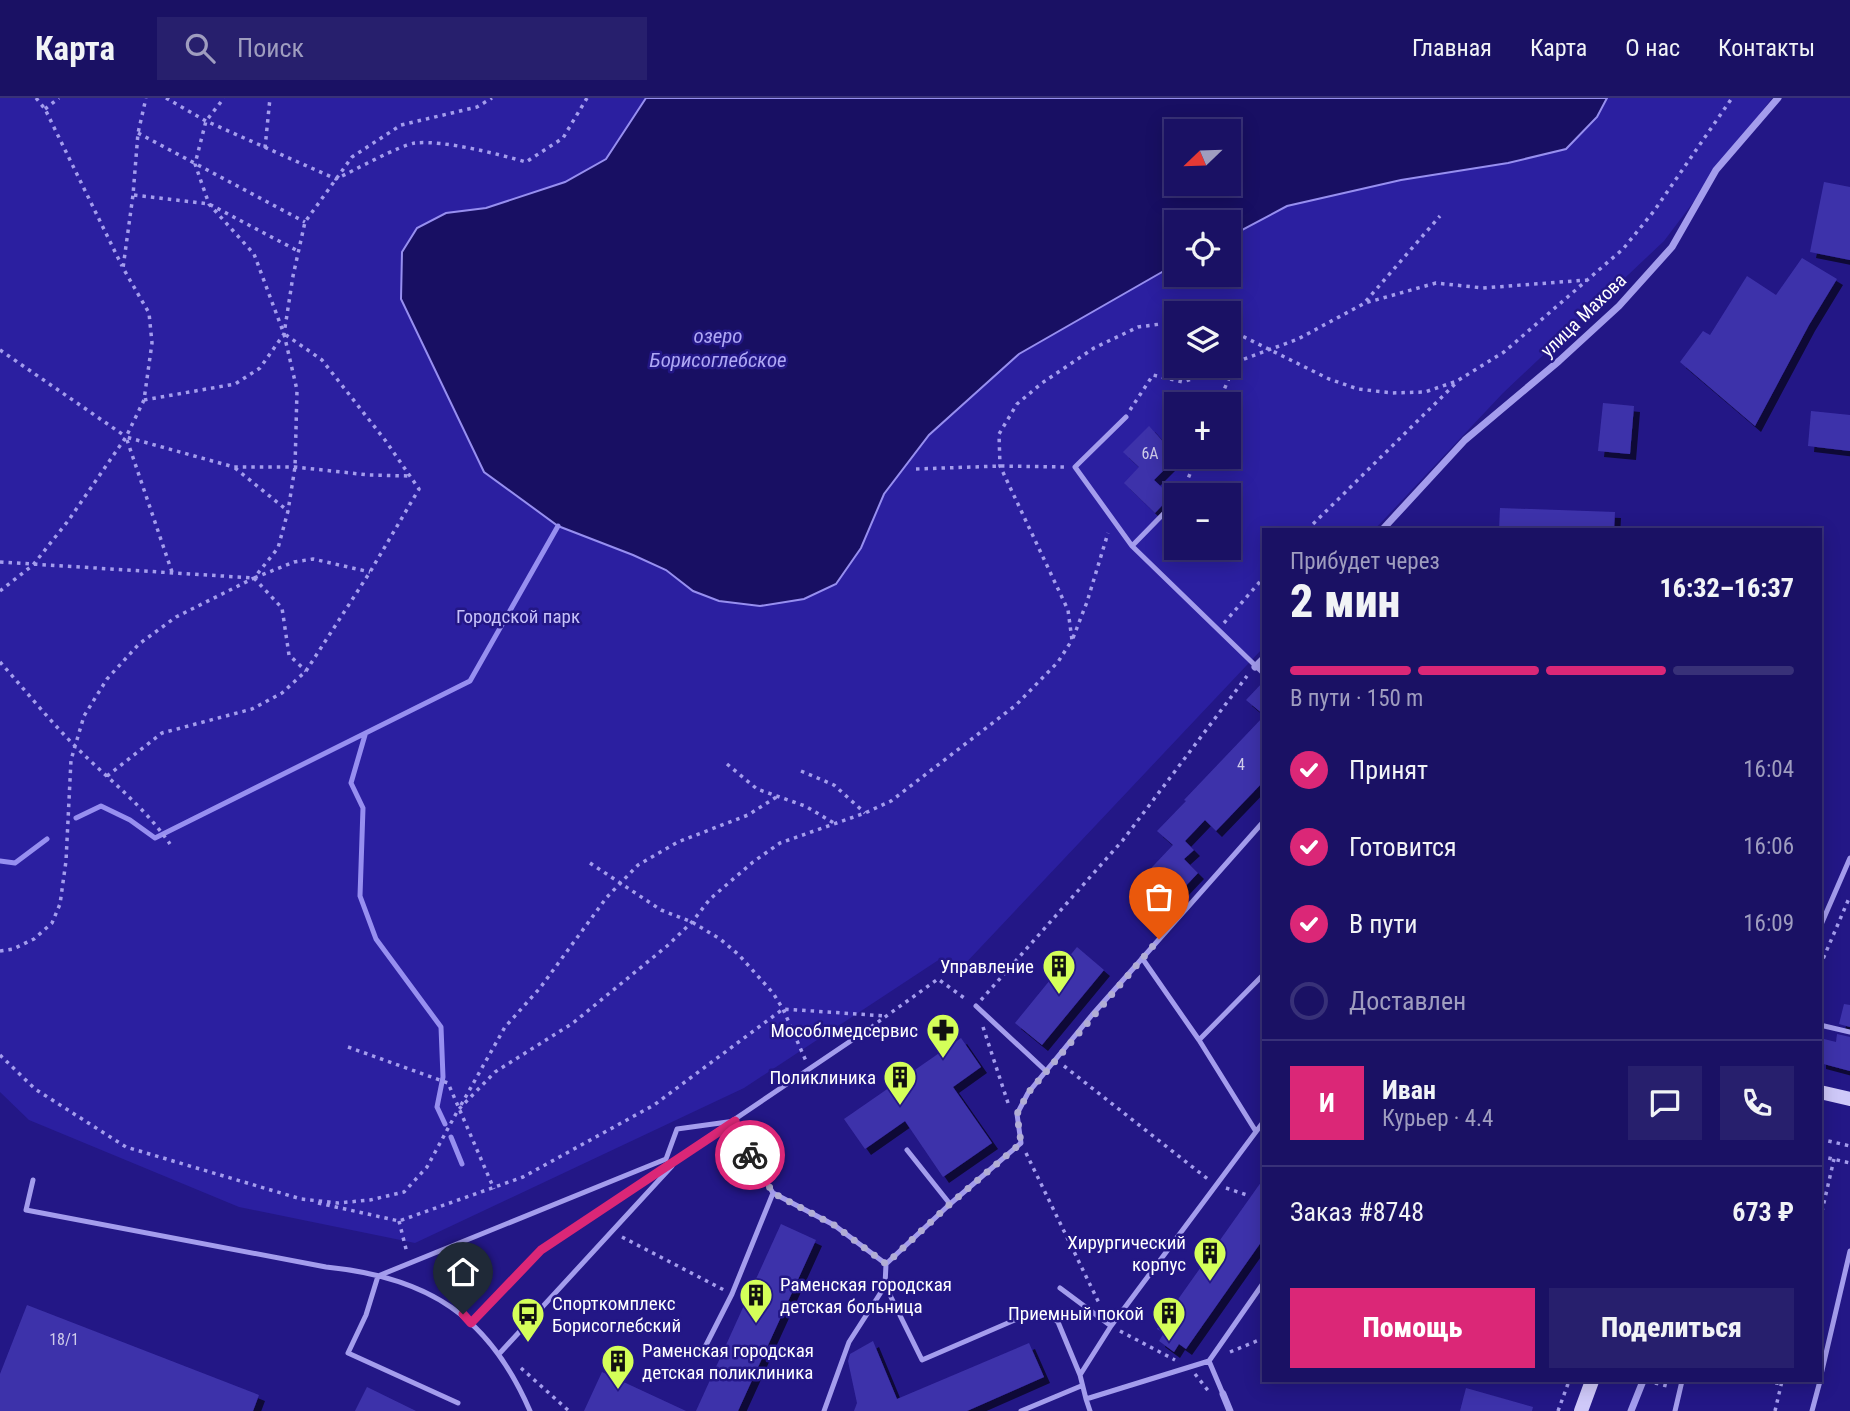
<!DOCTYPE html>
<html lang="ru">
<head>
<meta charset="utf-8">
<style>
  :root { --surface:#1a1164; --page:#271f6d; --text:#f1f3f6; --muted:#9f9dbf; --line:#383178; --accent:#db2777 }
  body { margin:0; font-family:"Roboto Condensed",sans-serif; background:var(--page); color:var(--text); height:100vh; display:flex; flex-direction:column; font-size:26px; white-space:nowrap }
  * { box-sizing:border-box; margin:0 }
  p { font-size:23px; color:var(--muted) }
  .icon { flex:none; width:38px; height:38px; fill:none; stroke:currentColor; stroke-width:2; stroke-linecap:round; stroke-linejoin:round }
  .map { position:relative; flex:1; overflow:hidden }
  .side { position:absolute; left:1262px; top:430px; width:560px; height:854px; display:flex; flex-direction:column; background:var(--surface); border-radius:0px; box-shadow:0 4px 18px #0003,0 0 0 2px var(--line) }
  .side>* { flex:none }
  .needle { width:46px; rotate:247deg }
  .fabs { position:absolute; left:1164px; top:21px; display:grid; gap:14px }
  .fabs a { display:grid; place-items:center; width:77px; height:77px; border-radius:0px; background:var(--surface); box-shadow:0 4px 18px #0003,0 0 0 2px var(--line); font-size:35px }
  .pin { position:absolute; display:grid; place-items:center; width:60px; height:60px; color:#fff; margin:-72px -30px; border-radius:50% 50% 50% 0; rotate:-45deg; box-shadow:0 0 7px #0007 }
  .pin .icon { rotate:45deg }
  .courier { position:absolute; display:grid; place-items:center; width:70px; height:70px; margin:-35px; border:5px solid #db2777; border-radius:50%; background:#fff; color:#222; box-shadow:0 2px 9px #0007 }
  .summary em { font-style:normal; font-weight:800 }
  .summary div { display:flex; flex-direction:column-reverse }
  .summary { display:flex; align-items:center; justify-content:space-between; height:119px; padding:0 28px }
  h1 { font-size:46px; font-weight:800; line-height:52px }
  .bar { display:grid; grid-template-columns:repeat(4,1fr); gap:10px 7px; align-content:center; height:84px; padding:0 28px }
  .bar i { height:9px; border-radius:5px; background:var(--line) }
  .bar .current { background:var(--accent) }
  .bar p { grid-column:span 4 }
  .line { display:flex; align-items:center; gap:18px; padding:0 28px; border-top:2px solid var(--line) }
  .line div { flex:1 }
  .round { display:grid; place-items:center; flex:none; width:74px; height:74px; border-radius:0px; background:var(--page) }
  ol { padding:0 28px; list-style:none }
  li { display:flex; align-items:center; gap:21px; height:77px }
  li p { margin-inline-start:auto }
  li .icon { padding:7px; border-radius:50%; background:var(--accent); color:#fff; stroke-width:4 }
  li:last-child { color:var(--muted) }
  li i { width:38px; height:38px; border:4px solid var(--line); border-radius:50% }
  .button { display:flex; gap:14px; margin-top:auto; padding:14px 28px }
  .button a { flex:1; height:80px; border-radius:0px; background:var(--accent); color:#fff; font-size:28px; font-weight:800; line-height:80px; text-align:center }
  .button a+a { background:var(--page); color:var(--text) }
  header { display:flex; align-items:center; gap:42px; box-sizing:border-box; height:98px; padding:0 35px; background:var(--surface); border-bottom:2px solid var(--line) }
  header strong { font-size:33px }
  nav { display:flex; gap:38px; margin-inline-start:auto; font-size:24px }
  .search { width:490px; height:63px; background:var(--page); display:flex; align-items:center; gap:18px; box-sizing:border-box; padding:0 24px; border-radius:0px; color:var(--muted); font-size:26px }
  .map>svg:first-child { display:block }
  .green { fill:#2b1fa0; fill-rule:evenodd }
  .water { fill:#180f63; stroke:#978ff0; stroke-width:2; fill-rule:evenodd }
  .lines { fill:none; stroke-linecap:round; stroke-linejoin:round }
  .stream { stroke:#978ff0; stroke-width:5 }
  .building { fill:#3e32aa; filter:url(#shadow) }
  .path { stroke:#a49ded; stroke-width:3.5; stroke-dasharray:3.5 5; stroke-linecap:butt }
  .lane { stroke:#a49ded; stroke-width:5 }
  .street { stroke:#a49ded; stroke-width:7 }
  .secondary { stroke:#cfc9f9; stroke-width:14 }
  .done { stroke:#b2aed5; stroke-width:7; stroke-dasharray:0 12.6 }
  .route { stroke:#db2777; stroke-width:9 }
  .labels { text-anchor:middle; stroke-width:5; stroke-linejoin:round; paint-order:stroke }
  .number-label { font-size:16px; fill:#cfccea }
  .street-label { font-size:19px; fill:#fff; stroke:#231786 }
  .park-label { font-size:19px; fill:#c7c2fa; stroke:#231786 }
  .poi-label { font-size:19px; fill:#fff; stroke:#231786; text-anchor:end }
  .water-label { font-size:21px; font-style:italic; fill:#afa8f5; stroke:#231786 }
</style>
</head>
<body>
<header>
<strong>Карта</strong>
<div class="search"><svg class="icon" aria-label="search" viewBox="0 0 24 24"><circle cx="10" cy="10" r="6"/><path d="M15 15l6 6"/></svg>Поиск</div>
<nav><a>Главная</a><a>Карта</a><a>О нас</a><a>Контакты</a></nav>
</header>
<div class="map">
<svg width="1850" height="1313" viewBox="0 0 1850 1313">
  <defs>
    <filter id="shadow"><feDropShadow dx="6" dy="6" stdDeviation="0" flood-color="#0009"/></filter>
  </defs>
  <rect width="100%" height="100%" fill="#231786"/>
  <!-- green -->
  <path class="green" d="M0,0h1772l-108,143 -161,152 -129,137h-110l-1,118 -301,319 -22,-8 -196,129 -329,155 -176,-36 -210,-87 -29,-28zM1176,33h52v53h-52zM1176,124h52v53h-52zM1176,215h52v53h-52zM1176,306h52v53h-52zM1176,397h52v53h-52z
    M440 1174a17 17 0 1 1 34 0a17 17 0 1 1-34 0Z"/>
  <!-- water -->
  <path class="water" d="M646,0h961l-10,19 -31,32 -58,14 -107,17 -114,26 -58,31 -1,-15h-52v42l-157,90 -90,81 -45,59 -23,54 -25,36 -32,15 -44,7 -41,-5 -26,-10 -27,-21 -33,-15 -75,-29 -74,-54 -83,-173 1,-47 15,-24 29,-15 40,-5 79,-26 41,-23zM1176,33h52v53h-52z"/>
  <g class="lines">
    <!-- stream -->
    <path class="stream" d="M365,637l-14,48 12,25 -3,88 16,43 65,88 2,50 -6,30 8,17
      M76,720l25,-12 29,14 25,18 315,-157 88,-155
      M0,763l15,2 32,-24
      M451,1039l11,27"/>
  </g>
  <!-- building -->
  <path class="building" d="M1824,84l26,5v73l-40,-8z
    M1802,160l35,21 -28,46 -54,101 -75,-64 23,-31 7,4 37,-59 29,19z
    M1603,305l31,3 -4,48 -32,-3z
    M1811,313l39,4v36l-42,-5z
    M1149,328l28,31 -23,23 17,16 -16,17 -31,-30 15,-16 -16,-15z
    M1500,410l115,4 -1,18h-115z
    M1264,583v34l-18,-15z
    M1264,618v65l-48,50 -11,-11 -20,21 9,9 -10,9 14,14 -34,36 -27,-26 36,-38 -16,-14 29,-30 -2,-1z
    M1077,849l27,23 -62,75 -27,-22z
    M1844,906l6,1v22l-11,-3z
    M1837,936l13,3v34l-30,-8v-25l16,4z
    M961,940l20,29 -28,20 39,56 -49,34 -38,-56 -40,28 -21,-30z
    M1264,1080v60l-78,111 -7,-5 -5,8 -15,-11 5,-8 -7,-4z
    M781,1126l35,16 -78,171h-42z
    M27,1207l232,90 -6,16h-253v-37z
    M873,1243l24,58 132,-56 15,34 -77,34h-113l3,-8 -9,-42 2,-7z
    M602,1274l84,39h-102z
    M367,1289l49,24h-61z
    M1466,1290l67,19 -1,4h-72z"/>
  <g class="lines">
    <!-- path -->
    <path class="path" d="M36,0l9,11 77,157
      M166,0l40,23 130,58c17,-8 64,-34 79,-36 29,-3 83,11 111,19l37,-24 24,-40
      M45,11l14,-11
      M138,35l167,89
      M265,50l5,-50
      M134,97l75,9 89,47
      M1366,203l74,-85
      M1228,231l101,50 29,10 34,4 33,-1 32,-11 47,-29 119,-103 31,-38 78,-113
      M0,252l125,86
      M1228,267l70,-26 67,-36 71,-20 47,5 104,-8
      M144,302l91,-16 25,-16 24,-34 9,-58 12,-54 47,-65 49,-32 76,-18 15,-9
      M1218,306l17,-40
      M1130,312l23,-35 30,7 45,-16
      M235,370l53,43
      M916,371l84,-3 65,1
      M1182,395l15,-36
      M1307,432l149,-147
      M0,464l254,16 40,-16 19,-3 57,13
      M172,474l-46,-135 108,30h61l74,8 40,1
      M254,480l28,30 7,47 17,16
      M0,493l33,-26 35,-44 58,-84 18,-37 8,-57 -3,-30 -26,-45 10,-73 5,-62 8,-35
      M1224,525l40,-46
      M1073,540l14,-36 21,-69
      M0,564c25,28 49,58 76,85 34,34 66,57 94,97
      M727,666l30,25 48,17 29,17
      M801,673l33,14 31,28
      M107,678l55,-43 90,-24 30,-16 24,-22 64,-99 49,-83 -34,-49 -63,-80 -36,-25
      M590,765l71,47 31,12 28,17 19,16 34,38 10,16 23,52
      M0,853l13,-2 21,-10 18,-16 8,-19 6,-43 5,-101 13,-44 23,-37 32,-35 37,-27 78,-39 24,-30 10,-37 7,-44 2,-77 -13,-56 -30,-80 -45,-50 -14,-40 11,-43 18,-23
      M1820,868l30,-70
      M981,902l142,-160 124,-164
      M871,929l67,-48 29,21
      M983,929l26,79
      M348,949l100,36 46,106
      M0,957l35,34 91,58 175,52 37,4 32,-3 34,-8 23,-25 31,-57 37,-38 78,-49 94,-77 25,-24 18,-23 43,-37 27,-19 85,-30 26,-12 125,-96 42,-43 14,-22 -4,-30 -68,-144 -1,-32 18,-30 25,-21 52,-35 44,-21 38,-5
      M1064,968l145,114
      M461,1007l44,-78 35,-39 67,-91 31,-32 40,-23 70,-27 30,-19
      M1820,1041l30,7
      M1026,1055l73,150
      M1820,1058l30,7
      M1226,1090l24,8
      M318,1105l81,18 124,-44 131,-72 129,-96 103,7
      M1820,1122l14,-61
      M399,1123l8,32
      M622,1139l102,53
      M1120,1233l55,29
      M1230,1254l34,-14
      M521,1270l48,43
      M1195,1276l15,19
      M1767,1283l14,3
      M1655,1285l16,4
      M1558,1313l11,-30
      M1775,1313l7,-30"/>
    <!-- lane -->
    <path class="lane" d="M1126,319l-51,50 57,79 132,128
      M1132,448l44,-45
      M1820,829l30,-69
      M1142,860l57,82 56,90
      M976,908l71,66
      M1820,927l30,7
      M1199,942l65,-66
      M907,1052l43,54
      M33,1082l-7,30 300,57c102,10 163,49 204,144
      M886,1166l64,-60 71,-61 -4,-29 11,-21 64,-78 172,-194
      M1060,1190l51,38
      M472,1225l69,-73 323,-218
      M702,1255l30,-59 41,-101
      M499,1256l173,-188
      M1209,1263l55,-79
      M1820,1281l30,-128
      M1086,1301l-6,-24 31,-49 153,-205
      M458,1305l-110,-50 18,-38 12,-39 288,-117 11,-30 58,-8 5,18 33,54 61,32 52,39 -1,21 37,75 109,-47 14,-1 13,10 22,53
      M824,1313l25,-69 36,-56
      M1021,1313l60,-25
      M1090,1313l-4,-12 123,-38 14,33
      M1675,1313l7,-30
      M1812,1313l8,-30"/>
    <!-- street -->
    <path class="street" d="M1382,432l83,-90 94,-79 60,-55 53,-59 44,-77 62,-72
      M1255,569l9,-9
      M1223,1296l7,17
      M1631,1313l12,-30"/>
    <!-- secondary -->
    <path class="secondary" d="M1820,994l30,7
      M1581,1313l11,-30"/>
  </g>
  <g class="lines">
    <!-- done -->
    <path class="done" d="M750,1057l23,38 61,32 52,39 64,-60 71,-61 -4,-29 11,-21 131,-154"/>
    <!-- route -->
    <path class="route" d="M463,1216l8,9 70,-73 194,-129 5,18 10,16"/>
  </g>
  <!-- icons -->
  <defs>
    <symbol id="building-pin" viewBox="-11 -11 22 30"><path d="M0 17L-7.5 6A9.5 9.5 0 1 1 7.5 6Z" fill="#d4ff59" stroke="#231786"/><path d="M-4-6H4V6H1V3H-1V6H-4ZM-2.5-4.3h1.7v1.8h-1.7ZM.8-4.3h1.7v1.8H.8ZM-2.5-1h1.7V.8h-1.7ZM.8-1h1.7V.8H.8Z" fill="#111"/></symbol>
    <symbol id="pharmacy-pin" viewBox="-11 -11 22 30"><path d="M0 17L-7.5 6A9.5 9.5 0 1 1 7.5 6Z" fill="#d4ff59" stroke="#231786"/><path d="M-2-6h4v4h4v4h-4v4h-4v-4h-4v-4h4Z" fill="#111"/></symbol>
    <symbol id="bus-pin" viewBox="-11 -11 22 30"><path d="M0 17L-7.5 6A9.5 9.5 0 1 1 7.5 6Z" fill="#d4ff59" stroke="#231786"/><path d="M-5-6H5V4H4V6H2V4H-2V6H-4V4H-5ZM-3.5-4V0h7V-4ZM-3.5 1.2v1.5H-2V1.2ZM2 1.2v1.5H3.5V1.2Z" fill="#111"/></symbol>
  </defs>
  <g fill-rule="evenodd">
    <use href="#building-pin" x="1040" y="849" width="38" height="52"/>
    <use href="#pharmacy-pin" x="924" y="913" width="38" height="52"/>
    <use href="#building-pin" x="881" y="960" width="38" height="52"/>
    <use href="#building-pin" x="1191" y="1136" width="38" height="52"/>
    <use href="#building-pin" x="737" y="1178" width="38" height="52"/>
    <use href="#building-pin" x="1150" y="1196" width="38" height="52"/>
    <use href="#bus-pin" x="509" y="1197" width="38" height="52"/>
    <use href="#building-pin" x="599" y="1244" width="38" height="52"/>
  </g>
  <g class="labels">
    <!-- number labels -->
    <g class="number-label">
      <text x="1150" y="361">6А</text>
      <text x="1241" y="672">4</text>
      <text x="64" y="1247">18/1</text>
    </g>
    <!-- street labels -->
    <g class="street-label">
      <text transform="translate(1583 217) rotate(-44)" y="7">улица Махова</text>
    </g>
    <!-- park labels -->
    <g class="park-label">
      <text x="518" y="525">Городской парк</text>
    </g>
    <!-- poi labels -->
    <g class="poi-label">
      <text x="1034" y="875">Управление</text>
      <text x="918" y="939">Мособлмедсервис</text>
      <text x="876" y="986">Поликлиника</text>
      <text x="1186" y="1151">Хирургический<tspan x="1186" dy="22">корпус</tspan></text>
      <text x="780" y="1193" text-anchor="start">Раменская городская<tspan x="780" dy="22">детская больница</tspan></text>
      <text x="552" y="1212" text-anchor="start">Спорткомплекс<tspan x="552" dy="22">Борисоглебский</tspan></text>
      <text x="1144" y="1222">Приемный покой</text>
      <text x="642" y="1259" text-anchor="start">Раменская городская<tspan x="642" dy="22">детская поликлиника</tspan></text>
    </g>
    <!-- water labels -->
    <g class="water-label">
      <text x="718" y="245">озеро<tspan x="718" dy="24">Борисоглебское</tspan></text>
    </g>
  </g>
</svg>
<div class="fabs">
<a><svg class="needle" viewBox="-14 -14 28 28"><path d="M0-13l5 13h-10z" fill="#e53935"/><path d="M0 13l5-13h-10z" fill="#9f9dbf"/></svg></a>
<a><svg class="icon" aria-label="locate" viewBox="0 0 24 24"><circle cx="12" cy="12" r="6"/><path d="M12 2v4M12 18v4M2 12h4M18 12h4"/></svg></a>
<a><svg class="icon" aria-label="layers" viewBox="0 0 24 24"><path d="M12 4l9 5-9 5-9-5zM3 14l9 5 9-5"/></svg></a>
<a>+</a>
<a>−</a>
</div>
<div class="pin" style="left:1159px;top:841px;background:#ea580c"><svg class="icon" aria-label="bag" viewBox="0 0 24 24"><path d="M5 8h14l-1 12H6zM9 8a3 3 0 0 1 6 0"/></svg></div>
<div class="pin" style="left:463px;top:1216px;background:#1f2937"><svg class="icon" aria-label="home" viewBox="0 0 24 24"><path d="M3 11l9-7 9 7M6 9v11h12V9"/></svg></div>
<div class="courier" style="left:750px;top:1057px"><svg class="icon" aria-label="bike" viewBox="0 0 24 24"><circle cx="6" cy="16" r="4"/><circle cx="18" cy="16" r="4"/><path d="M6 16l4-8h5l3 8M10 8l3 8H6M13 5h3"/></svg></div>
<section class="side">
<div class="summary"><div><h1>2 мин</h1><p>Прибудет через</p></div><em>16:32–16:37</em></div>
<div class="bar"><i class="current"></i><i class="current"></i><i class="current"></i><i></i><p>В пути · 150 m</p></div>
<ol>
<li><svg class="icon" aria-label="check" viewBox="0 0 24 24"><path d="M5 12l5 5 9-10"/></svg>Принят<p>16:04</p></li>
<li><svg class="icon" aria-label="check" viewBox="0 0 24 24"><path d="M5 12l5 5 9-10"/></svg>Готовится<p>16:06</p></li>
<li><svg class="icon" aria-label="check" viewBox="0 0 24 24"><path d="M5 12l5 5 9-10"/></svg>В пути<p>16:09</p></li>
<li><i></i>Доставлен</li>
</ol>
<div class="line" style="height:126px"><b class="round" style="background:var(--accent);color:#fff">И</b><div><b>Иван</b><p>Курьер · 4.4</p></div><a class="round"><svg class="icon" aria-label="chat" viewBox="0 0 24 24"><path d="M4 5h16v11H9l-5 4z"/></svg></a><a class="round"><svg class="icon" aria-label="phone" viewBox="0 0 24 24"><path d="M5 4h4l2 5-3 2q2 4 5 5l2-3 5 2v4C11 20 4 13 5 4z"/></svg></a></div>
<div class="line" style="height:91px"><div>Заказ #8748</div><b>673 ₽</b></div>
<div class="button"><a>Помощь</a><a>Поделиться</a></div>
</section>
</div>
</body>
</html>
